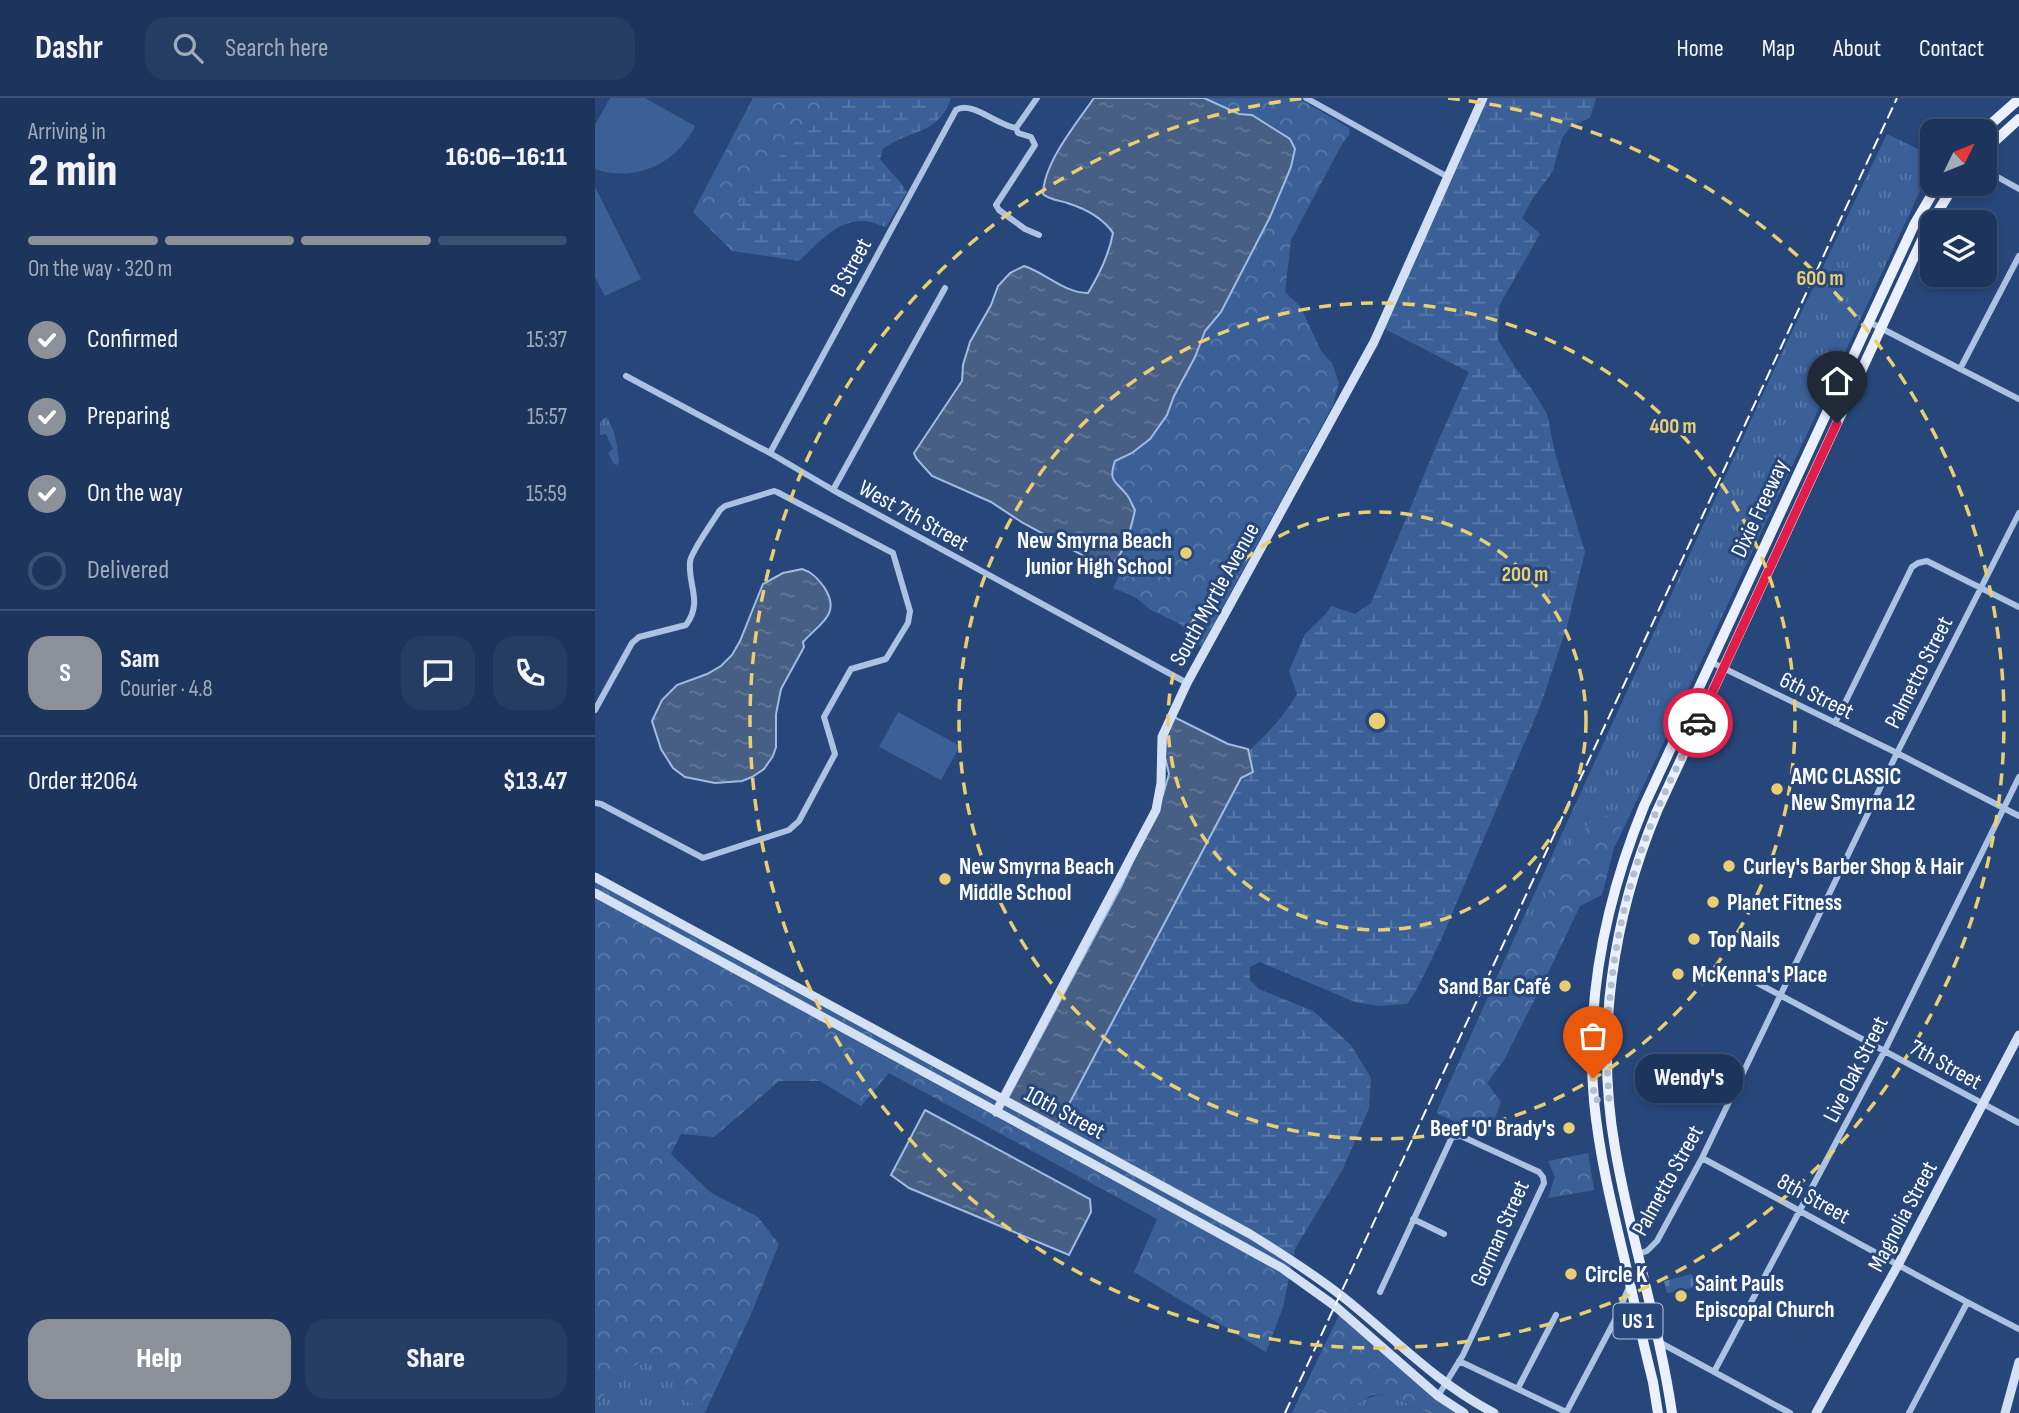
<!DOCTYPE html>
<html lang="en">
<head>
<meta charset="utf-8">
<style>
  :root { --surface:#1d355c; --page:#253d62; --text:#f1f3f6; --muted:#a0abbb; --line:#3b5072; --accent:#8c9099 }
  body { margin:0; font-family:"Sofia Sans Condensed",sans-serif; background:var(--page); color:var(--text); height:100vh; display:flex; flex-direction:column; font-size:26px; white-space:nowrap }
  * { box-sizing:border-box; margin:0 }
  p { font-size:23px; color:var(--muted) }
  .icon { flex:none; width:38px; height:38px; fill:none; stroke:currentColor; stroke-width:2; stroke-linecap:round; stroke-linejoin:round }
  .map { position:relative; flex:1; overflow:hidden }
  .drawer { display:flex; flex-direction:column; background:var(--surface); width:595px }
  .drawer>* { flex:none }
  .needle { width:46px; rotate:47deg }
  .buttons { position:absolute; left:1325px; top:21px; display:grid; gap:14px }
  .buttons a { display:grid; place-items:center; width:77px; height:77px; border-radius:14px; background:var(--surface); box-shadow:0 4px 10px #0003,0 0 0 2px var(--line); font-size:35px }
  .pin { position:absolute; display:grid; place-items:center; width:60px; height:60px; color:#fff; margin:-72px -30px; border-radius:50% 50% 50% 0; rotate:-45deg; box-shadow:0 0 7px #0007 }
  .pin .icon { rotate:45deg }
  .courier { position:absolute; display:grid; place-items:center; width:70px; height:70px; margin:-35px; border:5px solid #e11d48; border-radius:50%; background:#fff; color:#222; box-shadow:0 2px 9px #0007 }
  .bubble { position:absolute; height:49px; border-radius:21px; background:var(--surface); box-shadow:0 4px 10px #0003,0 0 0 2px var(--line); font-size:23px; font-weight:800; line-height:49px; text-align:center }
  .overview em { font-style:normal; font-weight:800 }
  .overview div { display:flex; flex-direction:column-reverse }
  .overview { display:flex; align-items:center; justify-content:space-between; height:119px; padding:0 28px }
  h1 { font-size:46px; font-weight:800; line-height:52px }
  .bar { display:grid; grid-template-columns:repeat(4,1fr); gap:10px 7px; align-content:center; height:84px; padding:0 28px }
  .bar i { height:9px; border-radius:5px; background:var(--line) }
  .bar .selected { background:var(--accent) }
  .bar p { grid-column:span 4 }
  .line { display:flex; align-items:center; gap:18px; padding:0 28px; border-top:2px solid var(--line) }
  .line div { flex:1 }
  .round { display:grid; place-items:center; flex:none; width:74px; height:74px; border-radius:21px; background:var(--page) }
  ol { padding:0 28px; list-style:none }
  li { display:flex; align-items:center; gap:21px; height:77px }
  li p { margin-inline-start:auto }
  li .icon { padding:7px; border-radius:50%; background:var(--accent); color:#fff; stroke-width:4 }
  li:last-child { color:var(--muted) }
  li i { width:38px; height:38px; border:4px solid var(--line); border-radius:50% }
  .primary-button { display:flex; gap:14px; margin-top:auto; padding:14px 28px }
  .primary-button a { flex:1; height:80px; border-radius:21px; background:var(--accent); color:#fff; font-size:28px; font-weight:800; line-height:80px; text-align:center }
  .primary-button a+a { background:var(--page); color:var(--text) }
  header { display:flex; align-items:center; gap:42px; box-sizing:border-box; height:98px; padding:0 35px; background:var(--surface); border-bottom:2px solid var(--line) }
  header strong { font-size:33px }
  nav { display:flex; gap:38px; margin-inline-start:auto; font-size:24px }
  .search { width:490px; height:63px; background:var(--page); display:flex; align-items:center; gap:18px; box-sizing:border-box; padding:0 24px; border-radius:21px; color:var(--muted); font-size:26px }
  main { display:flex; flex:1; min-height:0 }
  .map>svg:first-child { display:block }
  .grass { fill:url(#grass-tufts) }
  .forest { fill:url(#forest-crowns) }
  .wetland { fill:url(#wetland-marsh) }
  .cemetery { fill:url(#cemetery-stones) }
  .pitch { fill:#3b6098 }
  .water { fill:url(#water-ripples); stroke:#a0bce4; stroke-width:2 }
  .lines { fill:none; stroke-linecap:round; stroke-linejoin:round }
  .street { stroke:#abc2e3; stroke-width:6 }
  .secondary { stroke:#d4e0f4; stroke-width:9 }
  .primary { stroke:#ebf1fc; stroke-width:10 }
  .rail { stroke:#fff; stroke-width:2; stroke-dasharray:12 5; stroke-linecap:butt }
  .done { stroke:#b3bfd1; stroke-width:7; stroke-dasharray:0 12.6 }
  .route { stroke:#e11d48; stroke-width:9 }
  .ring { fill:none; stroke:#ebce72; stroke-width:3.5; stroke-dasharray:12 9 }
  .poi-dot { fill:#ebce72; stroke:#27477b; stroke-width:2.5 }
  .labels { text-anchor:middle; stroke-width:6; stroke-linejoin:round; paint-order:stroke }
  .shield { fill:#27477b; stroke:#bec8d7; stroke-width:2 }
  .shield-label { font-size:21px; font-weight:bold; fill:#fff }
  .street-label { font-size:23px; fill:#fff; stroke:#27477b }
  .poi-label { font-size:23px; font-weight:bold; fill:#fff; stroke:#27477b; text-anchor:start }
  .centre { fill:#ebce72; stroke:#27477b; stroke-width:3.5 }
  .ring-label { font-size:21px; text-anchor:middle; font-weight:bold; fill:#ebce72; stroke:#27477b; stroke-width:6; stroke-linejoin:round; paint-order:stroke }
</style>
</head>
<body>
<header>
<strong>Dashr</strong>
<div class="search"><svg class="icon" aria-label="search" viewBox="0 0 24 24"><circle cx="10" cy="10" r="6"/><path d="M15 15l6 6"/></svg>Search here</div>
<nav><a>Home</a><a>Map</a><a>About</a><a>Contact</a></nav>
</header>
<main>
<section class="drawer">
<div class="overview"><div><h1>2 min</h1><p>Arriving in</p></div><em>16:06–16:11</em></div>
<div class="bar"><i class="selected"></i><i class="selected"></i><i class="selected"></i><i></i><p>On the way · 320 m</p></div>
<ol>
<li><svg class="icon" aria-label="check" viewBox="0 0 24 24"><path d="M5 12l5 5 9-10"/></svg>Confirmed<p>15:37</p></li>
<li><svg class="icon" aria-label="check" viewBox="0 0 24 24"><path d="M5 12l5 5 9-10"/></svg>Preparing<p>15:57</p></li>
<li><svg class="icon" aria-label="check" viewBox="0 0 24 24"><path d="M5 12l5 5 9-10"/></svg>On the way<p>15:59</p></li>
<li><i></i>Delivered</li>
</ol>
<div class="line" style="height:126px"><b class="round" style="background:var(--accent);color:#fff">S</b><div><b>Sam</b><p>Courier · 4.8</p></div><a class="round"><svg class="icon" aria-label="chat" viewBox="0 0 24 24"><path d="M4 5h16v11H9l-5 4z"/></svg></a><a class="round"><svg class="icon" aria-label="phone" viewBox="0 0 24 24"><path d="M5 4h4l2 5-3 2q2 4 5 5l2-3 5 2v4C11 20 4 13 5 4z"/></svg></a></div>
<div class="line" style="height:91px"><div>Order #2064</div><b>$13.47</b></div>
<div class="primary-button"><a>Help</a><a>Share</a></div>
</section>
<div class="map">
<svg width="1424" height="1315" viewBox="0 0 1424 1315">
  <defs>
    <pattern id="grass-tufts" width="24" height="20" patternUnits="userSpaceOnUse" patternTransform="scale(1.75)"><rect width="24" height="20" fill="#3b6098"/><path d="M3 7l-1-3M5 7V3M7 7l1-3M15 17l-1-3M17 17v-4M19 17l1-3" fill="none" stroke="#5878a7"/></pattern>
    <pattern id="forest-crowns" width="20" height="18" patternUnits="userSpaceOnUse" patternTransform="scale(1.75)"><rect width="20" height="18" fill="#3b6098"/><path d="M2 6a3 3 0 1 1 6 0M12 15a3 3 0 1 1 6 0" fill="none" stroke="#5878a7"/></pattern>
    <pattern id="wetland-marsh" width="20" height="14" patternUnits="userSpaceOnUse" patternTransform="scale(1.75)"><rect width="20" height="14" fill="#3b6098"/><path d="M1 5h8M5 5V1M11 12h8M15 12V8" fill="none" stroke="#5878a7"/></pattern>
    <pattern id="cemetery-stones" width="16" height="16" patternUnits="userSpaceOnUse" patternTransform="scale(1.75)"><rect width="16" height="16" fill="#3b6098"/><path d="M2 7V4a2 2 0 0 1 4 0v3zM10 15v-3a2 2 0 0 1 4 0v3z" fill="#5878a7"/></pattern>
    <pattern id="water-ripples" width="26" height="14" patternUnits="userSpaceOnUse" patternTransform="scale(1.75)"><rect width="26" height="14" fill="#475f84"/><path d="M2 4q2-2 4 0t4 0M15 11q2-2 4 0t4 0" fill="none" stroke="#637796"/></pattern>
  </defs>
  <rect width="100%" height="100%" fill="#27477b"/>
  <!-- grass -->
  <path class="grass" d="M1292,36l45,22v14l-6,8 -304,654 -3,-11 -22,-5 -22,22 -3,14 -5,12 -14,13 -15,40 -17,6 265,-579z
    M11,319c10,12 11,30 13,45l-2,3 -3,-1 -6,-11 5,-4 -7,-15 -6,1v-13z
    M56,1257c17,9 26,14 29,34l21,18 6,1 -2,5h-110v-4c17,-27 28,-38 56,-54z
    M793,1296l39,19h-79c11,-13 24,-18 40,-19z"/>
  <!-- forest -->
  <path class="forest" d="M158,0h87l-30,31 -37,33 -31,37 -5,41 16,14 -21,-3 -39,-39z
    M609,0h94l51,30 1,6 -8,10 -51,96 -6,52 15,14 21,45 11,12 7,20 -6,22 -132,242 -21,-23 -29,-14 -16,-13 -22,-9 10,-21 -4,-14 7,-59c-13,-11 -16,-17 -11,-34l17,-7 18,-14 17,-24 7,-19 21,-39 10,-26 16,-19 49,-95 21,-51 4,-17 -5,-10 -38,-24 -13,-1z
    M1002,718h14l9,5 2,11 -8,16 -12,47 -22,11 -32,67 -44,87 -17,23 14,19 -13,35 -52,-24 85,-190 17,-6 15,-40 14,-13 5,-12 3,-14z
    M0,784l403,220 -3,5 -400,-218z
    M0,800l684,373 10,7 -6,29 -17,45 -132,-80 23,-53 -268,-146 -28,33 -41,-25h-41l-65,56 -33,-3 -10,20 39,38 48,25 21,27 -27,68 -45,96 -21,-6c-13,-28 -5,-31 -35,-46 -28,15 -39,26 -56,53z
    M410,1007l243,132 44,27 -1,6 -170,-96 -119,-64z
    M993,1055l6,37 -46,8 7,-21 -7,-16z
    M744,1217l94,83 24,15h-30l-39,-19 -17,1 -20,14 -3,4h-56z"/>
  <!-- wetland -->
  <path class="wetland" d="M245,0h111c-13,38 -40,30 -68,51l-3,10c9,12 20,21 27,33l-21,35c-7,-2 -15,-6 -22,-6 -26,-2 -48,24 -65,40l-46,-7 -16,-14 -3,-26 8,-15 31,-37 37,-33z
    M888,0h113l-6,20 -19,8 -9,12 -9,33 -20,27 -11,20 18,16 -41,72 -1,34 19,30 14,18 16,26 8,39 30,99 -18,74 -26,78 -101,238 -23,47 -10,15 -28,2 -24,-4 -95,-40 -10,5v13l9,9 54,22 38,34 20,33 -2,30 -26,61 -48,80 -1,7 -42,-25 -194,-106 183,-347 12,-6 -5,-23h3c18,-17 34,-34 46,-55l-8,-23 16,-37 20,-19 6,-9 24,8 16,-11 65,-157 33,-74 -88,-45z"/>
  <!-- cemetery -->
  <path class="cemetery" d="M1097,1176l3,13 -28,6 -3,-12z"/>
  <!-- pitch -->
  <path class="pitch" d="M15,0h35l50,28c-18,38 -61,57 -100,43v-44z
    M0,89l46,92 -36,17 -10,-19z
    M303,614l62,34 -19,34 -62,-33z"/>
  <!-- water -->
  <path class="water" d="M499,0h110l35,16 13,1 38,24 5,10 -4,18 -21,50 -49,95 -16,19 -10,26 -21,39 -7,19 -17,24 -18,14 -17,8c-7,21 0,19 12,34 3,4 5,10 8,15 -4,19 -12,54 -33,59l-18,-13 -61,-33 -32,-21 -59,-26 -16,-18 -2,-5 48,-72 1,-16 7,-23 21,-37 7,-19 12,-13 14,-7c22,7 40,27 64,27 11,-18 21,-38 25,-60 -9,-14 -27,-24 -43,-29 -9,-4 -19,-3 -27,-10 1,-32 33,-70 51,-96z
    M207,471c10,3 16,10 22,18 18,27 -4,36 -21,55l1,5 -23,42 -5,25v33l-3,9 -9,13 -12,8 -10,4 -27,2 -30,-6 -12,-9 -12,-19 -9,-28 10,-21 15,-15 30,-11 14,-8 11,-11 8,-14 23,-57 20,-11z
    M579,619l54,27 20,5 5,23 -12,6 -183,347 -50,-27 114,-213 41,-90 6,-21 -4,-17 1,-20z
    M330,1012l165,89 1,13 -22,43 -160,-67 -18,-13z"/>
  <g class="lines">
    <!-- street -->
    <path class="street" d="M442,0l-21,30 2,5 13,4 4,8 -39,60 3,5 26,19 14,6
      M711,0l142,79
      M1390,72l34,19
      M1274,224l150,77
      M1365,271l59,-113
      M31,278l144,77 63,37 354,193
      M175,355l186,-343c15,-10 42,16 60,18
      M238,392l112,-202
      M1116,564l186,91 122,63
      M0,612l37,-67 7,-6 47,-12c17,-23 2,-39 4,-63 0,-9 24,-42 30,-52l5,-4 49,-15 3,1 116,61 17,58 -2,12 -22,36 -35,10 -27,48 11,37 -36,67 -10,9 -86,28 -102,-54 -6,-1
      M1240,625l77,-156 6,-4 9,-2 92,46
      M1140,873l284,152
      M1107,1060c106,56 210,117 317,171
      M818,1121l31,15
      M1043,1156l9,-3 10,-10 45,-83 195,-405 122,-240
      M785,1194l72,-155 9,-1 78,36 4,5 1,6 -81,172 -25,41
      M1020,1222l26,14
      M1064,1244l131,71
      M864,1263l107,51
      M1119,1274l171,-322 134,-273
      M923,1290l38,-73
      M971,1315l49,-93 14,-33
      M1314,1315l58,-110"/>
    <!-- secondary -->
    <path class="secondary" d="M0,779l655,357c34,21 67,42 98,67 48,39 90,83 146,112
      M0,795l520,283 167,92 53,38 103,90 26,17
      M401,1014l160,-302 5,-27 1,-46 25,-54 187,-341 109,-244
      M1221,1315l82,-148 121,-230
      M1410,1315l14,-51"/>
    <!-- primary -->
    <path class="primary" d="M1388,33l36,-32
      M1390,52l34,-31
      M1063,1315l-5,-31c-11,-43 -20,-86 -30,-129 -12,-50 -24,-100 -29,-152 -9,-101 12,-202 50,-295l270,-581 24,-41
      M1077,1315c-13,-89 -42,-176 -57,-265 -20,-114 -2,-231 42,-337l270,-582 28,-45"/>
    <!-- rail -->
    <path class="rail" d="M690,1315l612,-1315"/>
  </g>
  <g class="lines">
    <!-- done -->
    <path class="done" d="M998,980l1,22 15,-1c-6,-90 6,-179 38,-264 14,-38 34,-75 51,-112"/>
    <!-- route -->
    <path class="route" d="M1103,625l139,-300"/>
  </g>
  <!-- distance rings -->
  <g class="ring">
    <circle cx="782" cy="623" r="209"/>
    <circle cx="782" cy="623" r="418"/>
    <path d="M853 0A627 627 0 1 1 711 0"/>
  </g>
  <!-- markers -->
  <g class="poi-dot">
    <circle cx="591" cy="455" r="7"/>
    <circle cx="1182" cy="691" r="7"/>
    <circle cx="1134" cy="768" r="7"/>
    <circle cx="350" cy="781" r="7"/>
    <circle cx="1118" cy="804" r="7"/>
    <circle cx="1099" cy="841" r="7"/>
    <circle cx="1083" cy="876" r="7"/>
    <circle cx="970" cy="888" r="7"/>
    <circle cx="974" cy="1030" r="7"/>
    <circle cx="976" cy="1176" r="7"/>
    <circle cx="1086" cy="1198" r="7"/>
  </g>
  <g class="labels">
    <!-- shield labels -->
    <rect class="shield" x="1018.5" y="1205.5" width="49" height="35" rx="5"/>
    <g class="shield-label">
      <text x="1043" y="1230">US 1</text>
    </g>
    <!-- street labels -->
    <g class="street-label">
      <text transform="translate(255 169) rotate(-62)" y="8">B Street</text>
      <text transform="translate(1164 410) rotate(-65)" y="8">Dixie Freeway</text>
      <text transform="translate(319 417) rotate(29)" y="8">West 7th Street</text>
      <text transform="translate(619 496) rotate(-61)" y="8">South Myrtle Avenue</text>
      <text transform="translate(1323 574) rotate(-63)" y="8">Palmetto Street</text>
      <text transform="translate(1222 597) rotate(26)" y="8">6th Street</text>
      <text transform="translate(1351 966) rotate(29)" y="8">7th Street</text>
      <text transform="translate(1260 971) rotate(-63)" y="8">Live Oak Street</text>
      <text transform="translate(470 1014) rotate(28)" y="8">10th Street</text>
      <text transform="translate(1072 1082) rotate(-61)" y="8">Palmetto Street</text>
      <text transform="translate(1219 1100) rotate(29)" y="8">8th Street</text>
      <text transform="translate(1307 1118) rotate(-62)" y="8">Magnolia Street</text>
      <text transform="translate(904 1135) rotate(-66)" y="8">Gorman Street</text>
    </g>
    <!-- poi labels -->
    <g class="poi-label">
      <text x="577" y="450" text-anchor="end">New Smyrna Beach<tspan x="577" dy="26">Junior High School</tspan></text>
      <text x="1196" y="686">AMC CLASSIC<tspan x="1196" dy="26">New Smyrna 12</tspan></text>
      <text x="364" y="776">New Smyrna Beach<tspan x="364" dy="26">Middle School</tspan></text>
      <text x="1148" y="776">Curley's Barber Shop &amp; Hair</text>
      <text x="1132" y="812">Planet Fitness</text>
      <text x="1113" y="849">Top Nails</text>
      <text x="1097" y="884">McKenna's Place</text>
      <text x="956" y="896" text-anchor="end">Sand Bar Café</text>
      <text x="960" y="1038" text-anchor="end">Beef 'O' Brady's</text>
      <text x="990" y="1184">Circle K</text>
      <text x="1100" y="1193">Saint Pauls<tspan x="1100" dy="26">Episcopal Church</tspan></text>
    </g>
  </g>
  <circle cx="782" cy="623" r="10" class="centre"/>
  <g class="ring-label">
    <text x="1225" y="187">600 m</text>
    <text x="1078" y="335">400 m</text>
    <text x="930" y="483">200 m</text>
  </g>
</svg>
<div class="buttons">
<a><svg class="needle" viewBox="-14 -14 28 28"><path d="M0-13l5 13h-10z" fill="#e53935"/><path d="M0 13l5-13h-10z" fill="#a0abbb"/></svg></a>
<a><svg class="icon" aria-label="layers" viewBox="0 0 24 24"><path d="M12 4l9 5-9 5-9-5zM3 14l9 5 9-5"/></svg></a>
</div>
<div class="pin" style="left:998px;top:980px;background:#ea580c"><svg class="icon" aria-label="bag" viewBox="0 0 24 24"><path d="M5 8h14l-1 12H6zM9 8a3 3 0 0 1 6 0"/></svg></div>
<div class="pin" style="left:1242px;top:325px;background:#1f2937"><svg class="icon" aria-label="home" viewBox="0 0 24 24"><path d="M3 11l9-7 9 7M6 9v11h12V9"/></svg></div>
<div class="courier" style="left:1103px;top:625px"><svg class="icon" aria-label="car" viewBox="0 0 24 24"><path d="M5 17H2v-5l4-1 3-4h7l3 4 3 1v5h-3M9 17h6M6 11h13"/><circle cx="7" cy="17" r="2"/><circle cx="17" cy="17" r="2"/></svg></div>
<div class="bubble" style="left:1040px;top:956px;width:108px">Wendy's</div>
</div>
</main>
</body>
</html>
